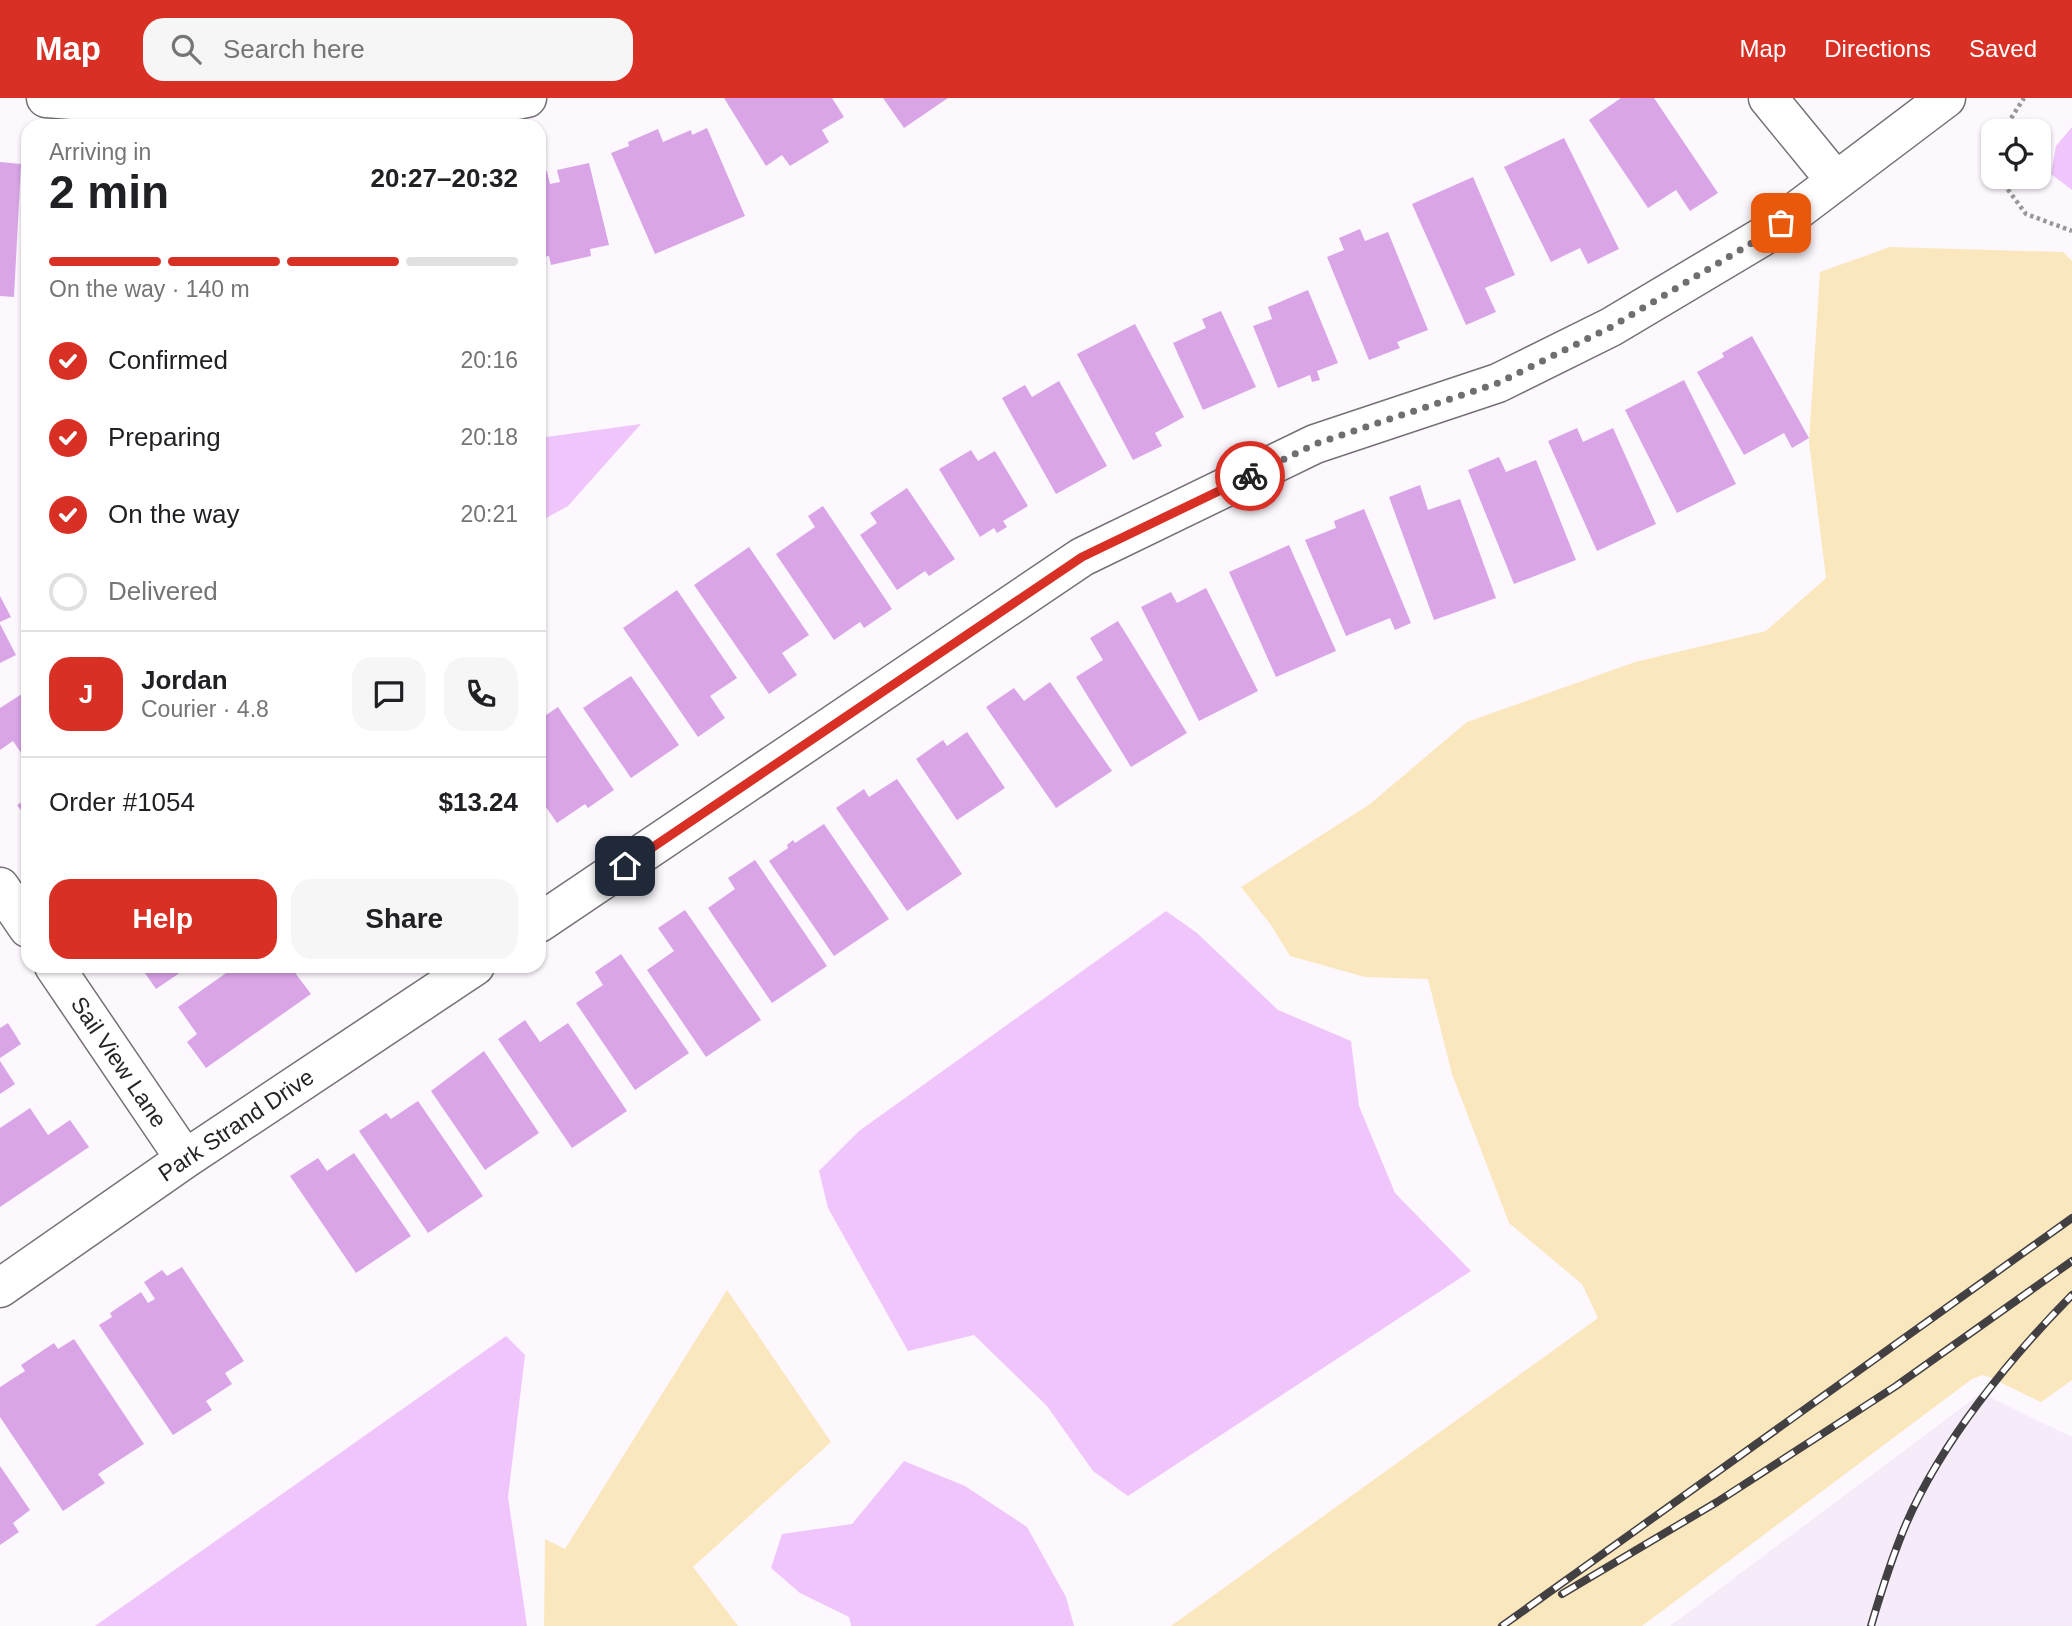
<!DOCTYPE html>
<html lang="en">
<head>
<meta charset="utf-8">
<style>
  :root { --surface:#fff; --page:#f6f6f6; --text:#202124; --muted:#757577; --line:#e0e0e0; --accent:#d93025 }
  body { margin:0; font-family:Helvetica,sans-serif; background:var(--page); color:var(--text); height:100vh; display:flex; flex-direction:column; font-size:26px; white-space:nowrap }
  * { box-sizing:border-box; margin:0 }
  p { font-size:23px; color:var(--muted) }
  .icon { flex:none; width:38px; height:38px; fill:none; stroke:currentColor; stroke-width:2; stroke-linecap:round; stroke-linejoin:round }
  .map { position:relative; flex:1; overflow:hidden }
  .side { position:absolute; left:21px; top:21px; width:525px; height:854px; display:flex; flex-direction:column; background:var(--surface); border-radius:21px; box-shadow:0 2px 5px #0004 }
  .side>* { flex:none }
  .fabs { position:absolute; left:1981px; top:21px; display:grid; gap:14px }
  .fabs a { display:grid; place-items:center; width:70px; height:70px; border-radius:14px; background:var(--surface); box-shadow:0 2px 5px #0004; font-size:35px }
  .pin { position:absolute; display:grid; place-items:center; width:60px; height:60px; color:#fff; margin:-30px; border-radius:14px; box-shadow:0 4px 10px #0006 }
  .courier { position:absolute; display:grid; place-items:center; width:70px; height:70px; margin:-35px; border:5px solid #d93025; border-radius:50%; background:#fff; color:#222; box-shadow:0 2px 9px #0007 }
  .head em { font-style:normal; font-weight:800 }
  .head div { display:flex; flex-direction:column-reverse }
  .head { display:flex; align-items:center; justify-content:space-between; height:119px; padding:0 28px }
  h1 { font-size:46px; font-weight:800; line-height:52px }
  .bar { display:grid; grid-template-columns:repeat(4,1fr); gap:10px 7px; align-content:center; height:84px; padding:0 28px }
  .bar i { height:9px; border-radius:5px; background:var(--line) }
  .bar .active { background:var(--accent) }
  .bar p { grid-column:span 4 }
  .line { display:flex; align-items:center; gap:18px; padding:0 28px; border-top:2px solid var(--line) }
  .line div { flex:1 }
  .round { display:grid; place-items:center; flex:none; width:74px; height:74px; border-radius:21px; background:var(--page) }
  ol { padding:0 28px; list-style:none }
  li { display:flex; align-items:center; gap:21px; height:77px }
  li p { margin-inline-start:auto }
  li .icon { padding:7px; border-radius:50%; background:var(--accent); color:#fff; stroke-width:4 }
  li:last-child { color:var(--muted) }
  li i { width:38px; height:38px; border:4px solid var(--line); border-radius:50% }
  .cta { display:flex; gap:14px; margin-top:auto; padding:14px 28px }
  .cta a { flex:1; height:80px; border-radius:21px; background:var(--accent); color:#fff; font-size:28px; font-weight:800; line-height:80px; text-align:center }
  .cta a+a { background:var(--page); color:var(--text) }
  header { display:flex; align-items:center; gap:42px; box-sizing:border-box; height:98px; padding:0 35px; background:var(--accent); color:#fff }
  header strong { font-size:33px }
  nav { display:flex; gap:38px; margin-inline-start:auto; font-size:24px }
  .search { width:490px; height:63px; background:var(--page); display:flex; align-items:center; gap:18px; box-sizing:border-box; padding:0 24px; border-radius:21px; color:var(--muted); font-size:26px }
  .map>svg:first-child { display:block }
  .built { fill:#f6ecf9 }
  .green { fill:#fbe7bd }
  .water { fill:#f0c5fb }
  .building { fill:#d9a5e7 }
  .lines { fill:none; stroke-linecap:round; stroke-linejoin:round }
  .street-casing { stroke:#747075; stroke-width:41 }
  .path { stroke:#9a969a; stroke-width:4.5; stroke-dasharray:3.5 3.5; stroke-linecap:butt }
  .street { stroke:#fff; stroke-width:38 }
  .rail-casing { stroke:#434043; stroke-width:8 }
  .rail { stroke:#fff; stroke-width:5; stroke-dasharray:16; stroke-linecap:butt }
  .done { stroke:#716e72; stroke-width:7; stroke-dasharray:0 12.6 }
  .route { stroke:#d93025; stroke-width:9 }
  .labels { text-anchor:middle; stroke-width:7; stroke-linejoin:round; paint-order:stroke }
  .street-label { font-size:23px; fill:#262426; stroke:#fff }
</style>
</head>
<body>
<header>
<strong>Map</strong>
<div class="search"><svg class="icon" aria-label="search" viewBox="0 0 24 24"><circle cx="10" cy="10" r="6"/><path d="M15 15l6 6"/></svg>Search here</div>
<nav><a>Map</a><a>Directions</a><a>Saved</a></nav>
</header>
<div class="map">
<svg width="2072" height="1528" viewBox="0 0 2072 1528">
  <rect width="100%" height="100%" fill="#fdf8fe"/>
  <!-- built -->
  <path class="built" d="M1981,1295l91,44v189h-402z"/>
  <!-- green -->
  <path class="green" d="M1890,149l173,5 9,9v1119l-31,22 -52,-25 -6,-2 -11,4 -330,247h-471l427,-308 -16,-34 -73,-61 -57,-149 -24,-95 -63,-2 -75,-21 -19,-31 -30,-38 129,-83 97,-82 168,-60 131,-31 60,-53 -17,-136 11,-170z
    M727,1192l104,152 -138,125 45,59h-194l1,-87 20,10z"/>
  <!-- water -->
  <path class="water" d="M2072,29v63l-21,-16 5,-28z
    M641,326l-73,82 -29,16v-84z
    M1166,813l31,22 81,77 73,31 8,65 36,87 76,78 -343,225 -35,-25 -46,-65 -73,-71 -66,16 -80,-143 -9,-37 40,-40z
    M506,1238l19,19 -17,142 19,129h-432z
    M904,1363l61,25 62,41 39,70 8,29h-223l-2,-9 -49,-24 -29,-25 11,-34 70,-10z"/>
  <!-- building -->
  <path class="building" d="M724,0h108l12,19 -22,13 7,12 -39,24 -8,-11 -16,11z
    M883,0h65l-44,30z
    M1621,0h33l64,95 -28,18 -14,-21 -28,18 -59,-88z
    M707,30l38,88 -90,38 -44,-101 18,-7 -1,-4 30,-13 5,13 28,-12 1,5z
    M1564,40l55,111 -31,15 -8,-16 -29,14 -47,-95z
    M0,64l21,2 -7,133 -14,-1z
    M589,65l20,82 -19,4 1,7 -40,9 -2,-9 -10,2v-85l8,-2 3,13 10,-2 -3,-12z
    M1473,79l42,98 -30,13 11,24 -30,13 -54,-121z
    M1360,131l5,12 23,-9 40,98 -31,12 3,6 -31,12 -42,-103 17,-7 -5,-12z
    M1308,192l30,73 -21,8 3,9 -8,2 -2,-7 -32,13 -25,-62 19,-7 -4,-12z
    M1221,213l35,76 -53,23 -30,-67 33,-15 -4,-9z
    M1135,226l49,93 -29,16 7,13 -29,14 -56,-106z
    M1752,238l57,102 -17,10 -8,-15 -40,22 -47,-83 27,-15 -2,-4z
    M1684,282l52,104 -59,29 -52,-103z
    M1059,283l48,85 -51,28 -54,-96 23,-13 7,12z
    M1577,330l6,14 30,-14 43,96 -59,27 -49,-110z
    M971,352l7,11 17,-10 33,55 -25,15 4,6 -10,6 -3,-5 -14,9 -41,-68z
    M1499,359l7,15 30,-12 40,100 -62,24 -46,-114z
    M1420,387l8,25 32,-11 36,99 -62,22 -45,-123z
    M907,390l48,71 -26,17 -4,-5 -28,19 -37,-55 17,-12 -7,-10z
    M823,408l69,103 -28,19 -4,-6 -26,18 -58,-86 39,-27 -7,-11z
    M1364,411l47,114 -16,7 -5,-12 -44,18 -41,-96 31,-12 -2,-7z
    M1289,447l47,106 -60,26 -47,-105z
    M749,449l60,88 -27,18 15,22 -28,19 -75,-109z
    M1206,490l52,103 -59,30 -58,-114 30,-15 6,11z
    M677,492l60,88 -27,18 15,22 -27,19 -75,-109z
    M0,498l11,21 -11,5z
    M1118,523l69,112 -56,34 -55,-90 27,-17 -13,-22z
    M0,526l16,31 -16,8z
    M631,578l48,69 -48,33 -48,-70z
    M1050,584l62,89 -56,37 -70,-101 28,-19 10,13z
    M28,592v73l-15,-22 -13,9v-42z
    M558,609l56,83 -26,18 -3,-4 -28,19 -18,-26v-85l4,5z
    M967,634l38,56 -48,32 -41,-61 27,-19 4,6z
    M897,681l65,95 -55,37 -71,-103 28,-19 5,8z
    M28,700v22l-11,-15z
    M824,726l65,95 -55,37 -65,-95 19,-13 -1,-3 6,-5 2,3z
    M755,762l72,106 -55,37 -64,-95 27,-19 -7,-11z
    M685,812l76,110 -55,37 -59,-87 27,-19 -16,-23z
    M621,856l68,99 -54,37 -59,-87 27,-18 -8,-13z
    M140,868h50l-34,23z
    M236,868h54l21,28 -105,74 -19,-26 10,-8 -19,-27z
    M525,922l15,22 28,-19 59,88 -55,37 -74,-109z
    M8,925l13,21 -21,14v-30z
    M484,953l55,82 -54,37 -54,-79z
    M0,963l15,23 -15,10z
    M418,1003l65,95 -55,37 -69,-102 27,-18 5,6z
    M30,1010l18,27 22,-15 19,27 -89,60v-79z
    M354,1055l57,83 -55,37 -66,-97 28,-18 9,13z
    M182,1169l62,94 -19,12 7,11 -26,17 6,9 -39,25 -74,-110 13,-8 -2,-4 31,-21 7,11 7,-4 -11,-17 18,-12 5,6z
    M74,1241l70,105 -46,30 7,9 -42,28 -63,-94v-30l25,-16 -4,-6 33,-22 4,6z
    M0,1368l30,44 -17,13 6,9 -19,13z"/>
  <g class="lines">
    <defs>
      <path id="street" d="M46,0l119,9 284,7 78,-16
        M1768,0l68,83
        M0,789l28,41
        M539,825l543,-366 233,-113 183,-61 113,-56 151,-90 184,-139
        M54,868l131,193
        M0,1190l185,-129 290,-193"/>
    </defs>
    <!-- street casing -->
    <use href="#street" class="street-casing"/>
    <!-- path -->
    <path class="path" d="M2006,33l2,-8 16,-25
      M2003,79v6l23,31 46,17"/>
    <!-- street -->
    <use href="#street" class="street"/>
    <defs>
      <path id="rail" d="M1562,1496l155,-92 179,-116 176,-125
        M1502,1528l570,-408
        M1871,1528c10,-34 21,-69 35,-102 36,-83 103,-165 166,-229"/>
    </defs>
    <!-- rail casing -->
    <use href="#rail" class="rail-casing"/>
    <!-- rail -->
    <use href="#rail" class="rail"/>
  </g>
  <g class="lines">
    <!-- done -->
    <path class="done" d="M1250,378l65,-32 183,-61 113,-56 151,-90 19,-14"/>
    <!-- route -->
    <path class="route" d="M625,768l457,-309 168,-81"/>
  </g>
  <g class="labels">
    <!-- street labels -->
    <g class="street-label">
      <text transform="translate(119 964) rotate(56)" y="8">Sail View Lane</text>
      <text transform="translate(236 1027) rotate(-34)" y="8">Park Strand Drive</text>
    </g>
  </g>
</svg>
<div class="fabs">
<a><svg class="icon" aria-label="locate" viewBox="0 0 24 24"><circle cx="12" cy="12" r="6"/><path d="M12 2v4M12 18v4M2 12h4M18 12h4"/></svg></a>
</div>
<div class="pin" style="left:1781px;top:125px;background:#ea580c"><svg class="icon" aria-label="bag" viewBox="0 0 24 24"><path d="M5 8h14l-1 12H6zM9 8a3 3 0 0 1 6 0"/></svg></div>
<div class="pin" style="left:625px;top:768px;background:#1f2937"><svg class="icon" aria-label="home" viewBox="0 0 24 24"><path d="M3 11l9-7 9 7M6 9v11h12V9"/></svg></div>
<div class="courier" style="left:1250px;top:378px"><svg class="icon" aria-label="bike" viewBox="0 0 24 24"><circle cx="6" cy="16" r="4"/><circle cx="18" cy="16" r="4"/><path d="M6 16l4-8h5l3 8M10 8l3 8H6M13 5h3"/></svg></div>
<section class="side">
<div class="head"><div><h1>2 min</h1><p>Arriving in</p></div><em>20:27–20:32</em></div>
<div class="bar"><i class="active"></i><i class="active"></i><i class="active"></i><i></i><p>On the way · 140 m</p></div>
<ol>
<li><svg class="icon" aria-label="check" viewBox="0 0 24 24"><path d="M5 12l5 5 9-10"/></svg>Confirmed<p>20:16</p></li>
<li><svg class="icon" aria-label="check" viewBox="0 0 24 24"><path d="M5 12l5 5 9-10"/></svg>Preparing<p>20:18</p></li>
<li><svg class="icon" aria-label="check" viewBox="0 0 24 24"><path d="M5 12l5 5 9-10"/></svg>On the way<p>20:21</p></li>
<li><i></i>Delivered</li>
</ol>
<div class="line" style="height:126px"><b class="round" style="background:var(--accent);color:#fff">J</b><div><b>Jordan</b><p>Courier · 4.8</p></div><a class="round"><svg class="icon" aria-label="chat" viewBox="0 0 24 24"><path d="M4 5h16v11H9l-5 4z"/></svg></a><a class="round"><svg class="icon" aria-label="phone" viewBox="0 0 24 24"><path d="M5 4h4l2 5-3 2q2 4 5 5l2-3 5 2v4C11 20 4 13 5 4z"/></svg></a></div>
<div class="line" style="height:91px"><div>Order #1054</div><b>$13.24</b></div>
<div class="cta"><a>Help</a><a>Share</a></div>
</section>
</div>
</body>
</html>
